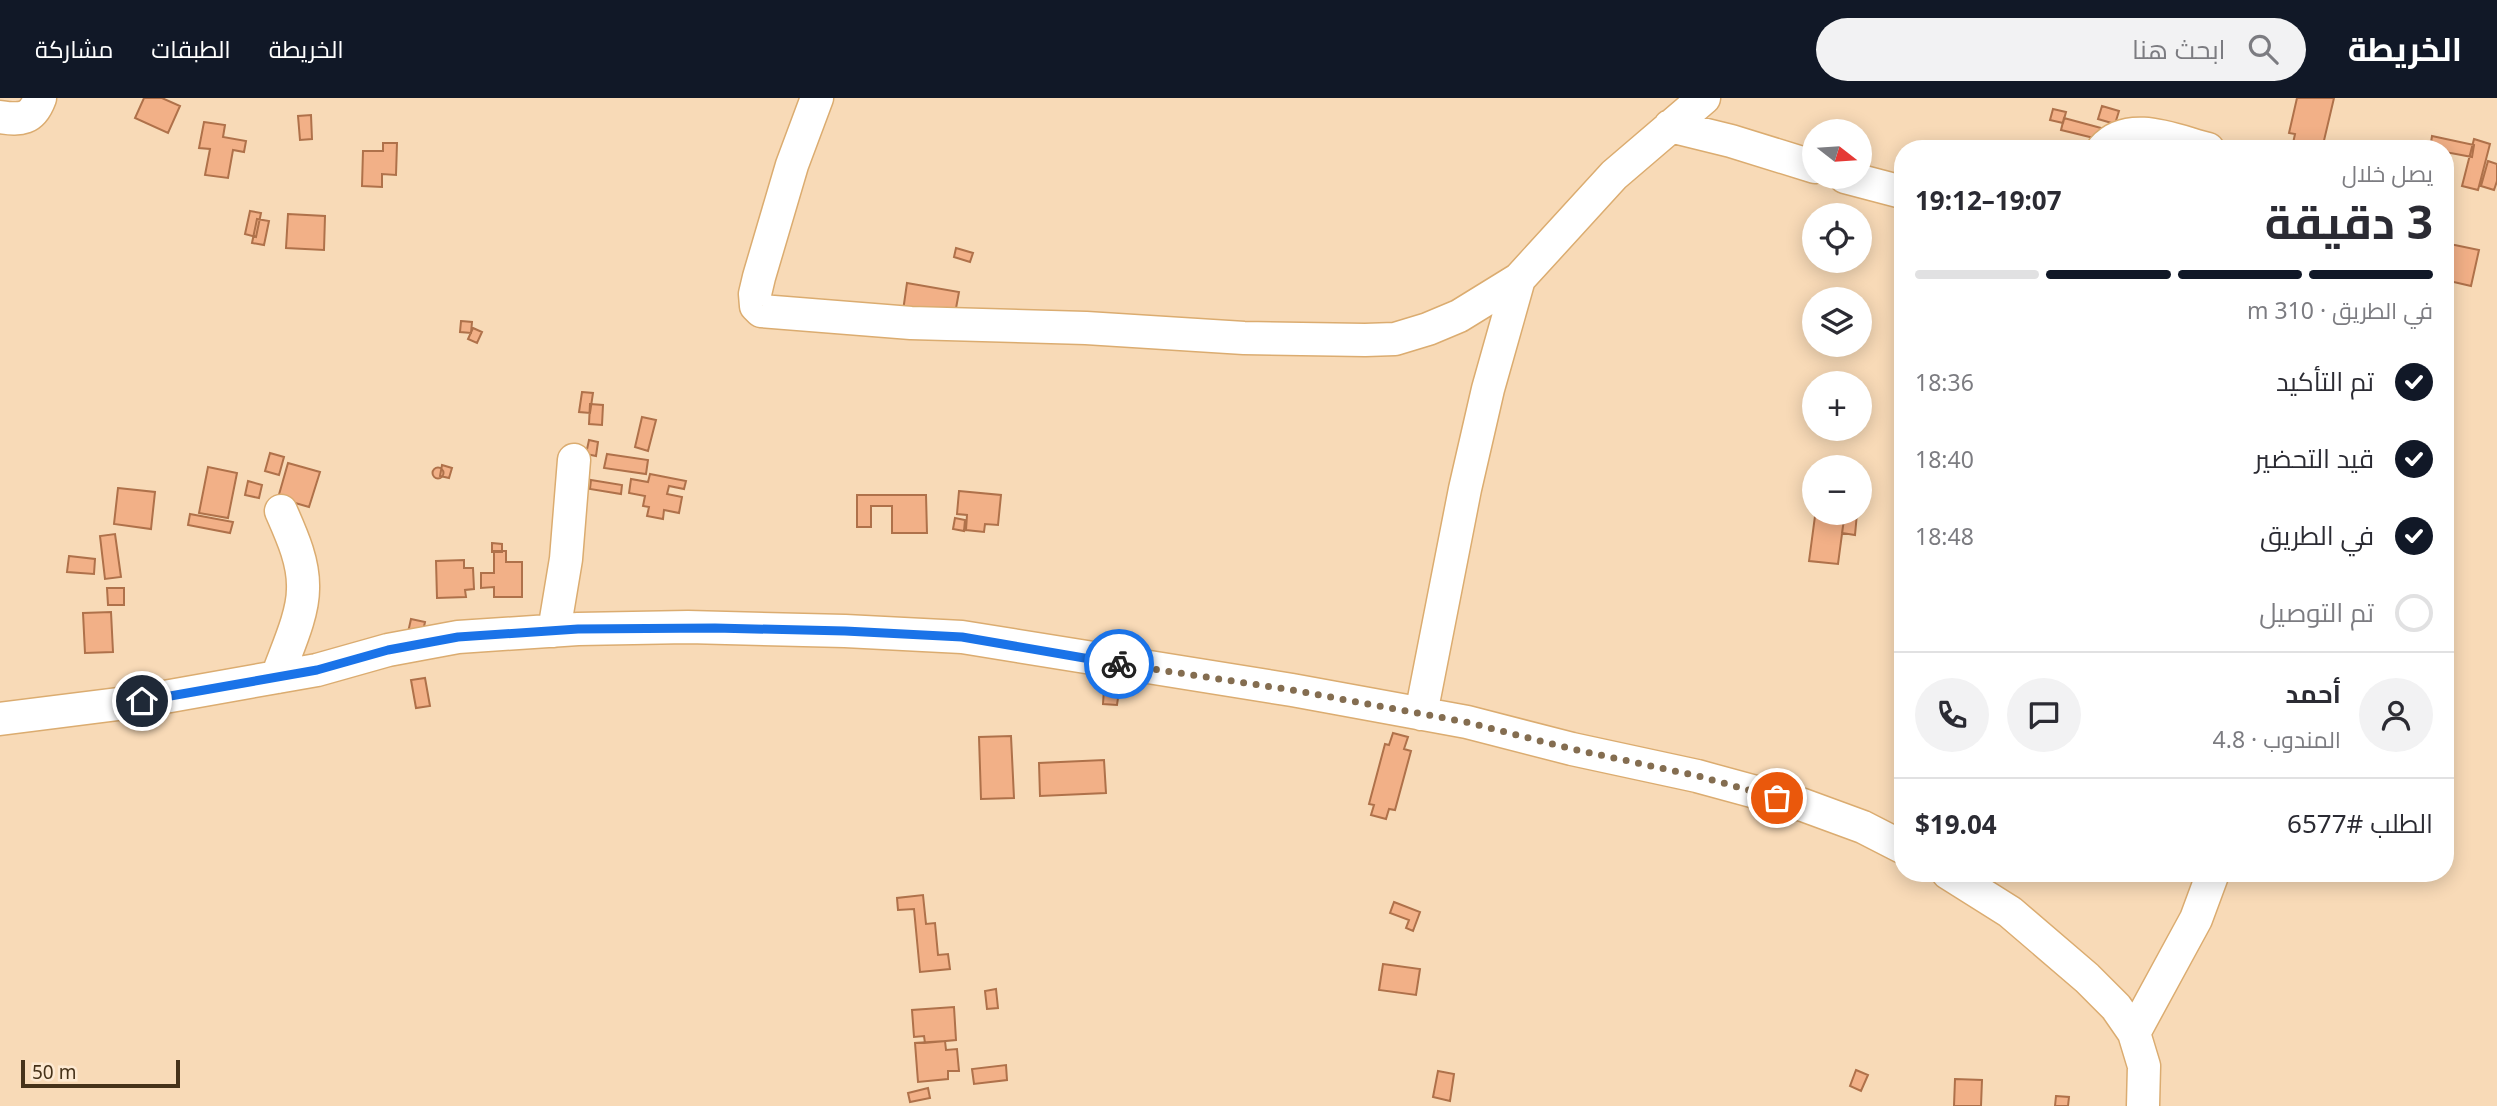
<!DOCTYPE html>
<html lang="ar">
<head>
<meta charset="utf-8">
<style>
  :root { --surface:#fff; --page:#f2f2f3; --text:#2b2b33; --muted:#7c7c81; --line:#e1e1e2; --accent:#111827 }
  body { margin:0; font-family:"Noto Sans",Cairo,sans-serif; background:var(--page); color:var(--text); direction:rtl; height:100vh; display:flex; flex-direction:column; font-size:26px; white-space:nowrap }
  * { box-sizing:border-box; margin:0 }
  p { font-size:23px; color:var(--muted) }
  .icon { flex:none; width:38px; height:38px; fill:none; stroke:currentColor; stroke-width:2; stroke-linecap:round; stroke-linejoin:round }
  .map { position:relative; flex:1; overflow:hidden; direction:ltr }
  .drawer { position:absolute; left:1894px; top:42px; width:560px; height:742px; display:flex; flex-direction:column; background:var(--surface); border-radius:28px; box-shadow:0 4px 18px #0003; direction:rtl }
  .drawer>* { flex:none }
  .needle { width:46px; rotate:107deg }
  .controls { position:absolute; left:1802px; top:21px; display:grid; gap:14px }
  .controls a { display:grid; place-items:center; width:70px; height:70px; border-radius:50%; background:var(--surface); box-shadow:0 4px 18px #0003; font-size:35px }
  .scale { position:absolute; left:21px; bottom:18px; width:159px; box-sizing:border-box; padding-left:7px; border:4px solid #463219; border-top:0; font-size:19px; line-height:24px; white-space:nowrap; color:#463219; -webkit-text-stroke:5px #fde9d2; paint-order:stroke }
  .pin { position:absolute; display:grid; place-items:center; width:60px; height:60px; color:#fff; margin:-30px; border:4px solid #fff; border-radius:50%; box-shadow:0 2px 7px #0007 }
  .courier { position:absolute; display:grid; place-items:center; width:70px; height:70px; margin:-35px; border:5px solid #1a73e8; border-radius:50%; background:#fff; color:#222; box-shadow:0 2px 9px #0007 }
  .overview em { font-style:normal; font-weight:700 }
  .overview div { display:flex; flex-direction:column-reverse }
  .overview { display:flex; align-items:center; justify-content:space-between; height:119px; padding:0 21px }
  h1 { font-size:46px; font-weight:700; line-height:52px }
  .bar { display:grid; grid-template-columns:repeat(4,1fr); gap:10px 7px; align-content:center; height:84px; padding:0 21px }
  .bar i { height:9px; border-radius:5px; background:var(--line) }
  .bar .selected { background:var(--accent) }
  .bar p { grid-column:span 4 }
  .line { display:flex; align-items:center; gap:18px; padding:0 21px; border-top:2px solid var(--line) }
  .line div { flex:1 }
  .round { display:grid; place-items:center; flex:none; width:74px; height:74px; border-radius:37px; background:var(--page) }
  ol { padding:0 21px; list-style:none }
  li { display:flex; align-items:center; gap:21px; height:77px }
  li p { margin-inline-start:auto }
  li .icon { padding:7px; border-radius:50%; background:var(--accent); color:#fff; stroke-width:4 }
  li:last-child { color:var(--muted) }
  li i { width:38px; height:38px; border:4px solid var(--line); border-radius:50% }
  header { display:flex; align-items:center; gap:42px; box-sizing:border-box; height:98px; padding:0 35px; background:var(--accent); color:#fff }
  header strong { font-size:33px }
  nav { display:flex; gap:38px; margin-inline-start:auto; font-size:24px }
  .search { width:490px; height:63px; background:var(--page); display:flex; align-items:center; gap:18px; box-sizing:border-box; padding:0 24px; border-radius:38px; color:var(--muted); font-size:26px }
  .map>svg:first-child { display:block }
  .building { fill:#f2b087; stroke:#af714a; stroke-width:2 }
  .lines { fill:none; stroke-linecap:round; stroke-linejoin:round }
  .minor-casing { stroke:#dbac70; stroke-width:35 }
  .minor { stroke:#fff; stroke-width:32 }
  .done { stroke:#846d50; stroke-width:7; stroke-dasharray:0 12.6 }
  .route { stroke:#1a73e8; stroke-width:9 }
</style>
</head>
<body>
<header>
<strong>الخريطة</strong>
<div class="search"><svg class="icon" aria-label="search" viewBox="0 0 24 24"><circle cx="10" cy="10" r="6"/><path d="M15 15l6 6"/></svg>ابحث هنا</div>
<nav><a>الخريطة</a><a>الطبقات</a><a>مشاركة</a></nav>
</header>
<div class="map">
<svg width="2497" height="1008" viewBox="0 0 2497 1008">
  <rect width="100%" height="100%" fill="#f8dab7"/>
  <!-- building -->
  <path class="building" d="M144,0h18l18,8 -12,27 -33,-15z
    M2297,0h37l-12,51 -30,-1 3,-14 -6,-1z
    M2102,8l17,5 -4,13 -17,-5z
    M2053,11l13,3 -3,11 -13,-3z
    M311,17l1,24 -12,1 -2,-24z
    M2064,20l37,10 -3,11 -37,-9z
    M204,24l21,3 -2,12 23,4 -2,11 -11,-2 -5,28 -23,-3 5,-26 -11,-1z
    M2432,38l42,9 -2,12 -27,-5v-3h-15z
    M2474,41l16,5 -12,46 -16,-4z
    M383,45h14l-1,32 -14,-1v13l-20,-1 1,-35h20z
    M2488,63l9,3v17l-3,9 -13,-4z
    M250,113l11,2 -5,24 -11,-3z
    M288,116l37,2 -1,34 -38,-2z
    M257,121l12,2 -5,24 -12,-2z
    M2445,145l34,7 -8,36 -26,-6z
    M956,150l17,5 -3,9 -16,-5z
    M907,185l52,9 -5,27 -51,-8z
    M461,223l11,1 -1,11 -11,-1z
    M473,230l9,4 -5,11 -9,-4z
    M582,294l11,1 -3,20 -11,-1z
    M590,306l13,1 -1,20 -13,-1z
    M642,319l14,3 -8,31 -13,-4z
    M589,342l9,2 -2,14 -10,-2z
    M270,355l14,4 -5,18 -14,-4z
    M607,356l41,6 -2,14 -42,-6z
    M288,365l32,9 -11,35 -31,-9z
    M442,367l10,3 -3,10 -9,-2z
    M208,369l29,6 -9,45 -29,-5z
    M432.5 375a5.5 5.5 0 1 1 11 0a5.5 5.5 0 1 1-11 0Z
    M650,376l36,7 -2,8 -15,-3 -2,8 15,3 -3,16 -15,-3 -1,9 -16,-3 2,-9 -6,-1 2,-10 -16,-3 2,-14 17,3z
    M591,382l31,5 -1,9 -31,-5z
    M248,383l14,4 -3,13 -14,-3z
    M118,390l37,4 -4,37 -37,-5z
    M959,393l42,4 -3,30 -13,-1 -1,8 -18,-2 1,-15 -10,-1z
    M857,397h69l1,38h-35v-27h-21v21h-14z
    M1845,415h12l-2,22 -13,-2z
    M190,416l43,8 -3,11 -42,-8z
    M1815,418l29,3 -6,45 -29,-3z
    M955,420l10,2 -1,11 -11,-2z
    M115,436l6,43 -16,2 -5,-43z
    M492,445l10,1v8h-10z
    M494,453h12v11h16v35h-28v-10l-13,1v-15h13z
    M69,458l26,3 -1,15 -27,-2z
    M464,462v8h9l1,21 -9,1 1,7 -29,1 -1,-37z
    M107,490h17v17h-16z
    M111,514l2,40 -28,1 -2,-40z
    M411,521l14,3 -4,18 -14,-3z
    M425,580l5,28 -14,2 -5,-28z
    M1104,591l15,2 -2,14 -14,-1z
    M1393,635l15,4 -4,12 7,2 -16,59 -6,-1 -3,10 -15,-4 3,-10 -5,-1 16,-60 4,1z
    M1011,638l3,62 -33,1 -2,-62z
    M1104,662l2,33 -66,3 -1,-33z
    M923,797l3,29 9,-1 3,32 10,-1 2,15 -30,3 -6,-63 -16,1 -1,-12z
    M1394,804l26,10 -7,19 -7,-3 3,-8 -19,-7z
    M1383,866l37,5 -4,26 -37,-5z
    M996,891l2,19 -11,1 -2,-18z
    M954,909l2,33 -31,3 -1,-7 -10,1 -2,-27z
    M945,943l1,9 11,-1 2,22h-11v8l-30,3 -3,-39z
    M1006,967l1,15 -33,4 -2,-15z
    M1856,972l12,5 -7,16 -11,-5z
    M1438,973l16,3 -4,27 -17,-4z
    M1955,981l27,1 -1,26h-27z
    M928,990l2,10 -20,4 -2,-9z
    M2056,998l13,1 -1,9h-13z"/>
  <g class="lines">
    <defs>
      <path id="minor" d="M817,0l-25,67 -33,112 -4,17 1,12 5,5 150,12 175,5 158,10 121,2 30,-1 33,-10 31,-13 60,-37
        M0,19c21,3 32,3 40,-19
        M1670,28l61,15 84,26
        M2103,51c26,-30 73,-8 105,0
        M1845,79l57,15
        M554,533l12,-72 8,-99
        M277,579c9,-26 26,-61 26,-88 1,-27 -11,-53 -22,-78
        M1421,616l44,-225 23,-100 31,-110 95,-104 90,-77
        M0,621l142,-18 135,-24 40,-7 71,-20 70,-13 120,-8 110,-2 157,4 117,6 330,53 175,32 105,27 125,27 106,29 60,22 39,20
        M1948,775l62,39 77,66 29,29 18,26 10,33 -1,40
        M2134,935l62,-114 17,-46"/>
    </defs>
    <!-- minor casing -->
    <use href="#minor" class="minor-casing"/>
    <!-- minor -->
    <use href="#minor" class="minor"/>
  </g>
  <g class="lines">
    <!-- done -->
    <path class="done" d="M1119,566l173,26 174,32 106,27 126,27 79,22"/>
    <!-- route -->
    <path class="route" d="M142,603l175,-31 71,-20 70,-13 120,-8 137,-1 130,3 117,6 157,27"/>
  </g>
</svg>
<div class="controls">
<a><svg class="needle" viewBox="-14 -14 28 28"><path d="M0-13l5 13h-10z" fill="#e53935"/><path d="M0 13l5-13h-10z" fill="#7c7c81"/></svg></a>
<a><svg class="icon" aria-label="locate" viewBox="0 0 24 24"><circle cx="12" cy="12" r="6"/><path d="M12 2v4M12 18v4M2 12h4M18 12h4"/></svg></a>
<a><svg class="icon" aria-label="layers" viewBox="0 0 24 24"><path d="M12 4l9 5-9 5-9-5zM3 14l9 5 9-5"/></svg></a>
<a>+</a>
<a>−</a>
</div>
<div class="scale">50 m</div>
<div class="pin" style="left:1777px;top:700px;background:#ea580c"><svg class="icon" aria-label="bag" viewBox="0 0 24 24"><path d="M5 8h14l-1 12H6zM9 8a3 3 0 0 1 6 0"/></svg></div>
<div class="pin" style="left:142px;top:603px;background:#1f2937"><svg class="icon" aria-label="home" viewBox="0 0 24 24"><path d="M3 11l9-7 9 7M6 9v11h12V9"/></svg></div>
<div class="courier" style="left:1119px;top:566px"><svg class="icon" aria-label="bike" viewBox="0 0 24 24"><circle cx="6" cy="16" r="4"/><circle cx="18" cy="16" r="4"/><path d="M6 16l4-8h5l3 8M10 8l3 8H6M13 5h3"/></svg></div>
<section class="drawer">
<div class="overview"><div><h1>3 دقيقة</h1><p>يصل خلال</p></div><em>19:07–19:12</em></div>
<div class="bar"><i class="selected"></i><i class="selected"></i><i class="selected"></i><i></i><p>في الطريق · 310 m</p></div>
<ol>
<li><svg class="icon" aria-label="check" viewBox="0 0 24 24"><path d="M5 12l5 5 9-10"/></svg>تم التأكيد<p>18:36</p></li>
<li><svg class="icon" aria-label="check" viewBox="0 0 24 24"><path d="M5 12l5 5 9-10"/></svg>قيد التحضير<p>18:40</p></li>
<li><svg class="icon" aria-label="check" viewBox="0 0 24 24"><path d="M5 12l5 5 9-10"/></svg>في الطريق<p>18:48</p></li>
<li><i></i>تم التوصيل</li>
</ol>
<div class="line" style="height:126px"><a class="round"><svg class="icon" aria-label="person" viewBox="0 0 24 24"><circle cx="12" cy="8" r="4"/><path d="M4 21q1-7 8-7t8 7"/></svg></a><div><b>أحمد</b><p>المندوب · 4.8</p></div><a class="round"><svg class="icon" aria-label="chat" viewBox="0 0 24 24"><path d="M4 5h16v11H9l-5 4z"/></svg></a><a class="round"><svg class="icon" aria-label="phone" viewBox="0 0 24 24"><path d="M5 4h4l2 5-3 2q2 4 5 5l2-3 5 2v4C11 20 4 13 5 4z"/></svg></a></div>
<div class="line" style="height:91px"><div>الطلب #6577</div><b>$19.04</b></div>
</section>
</div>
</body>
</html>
